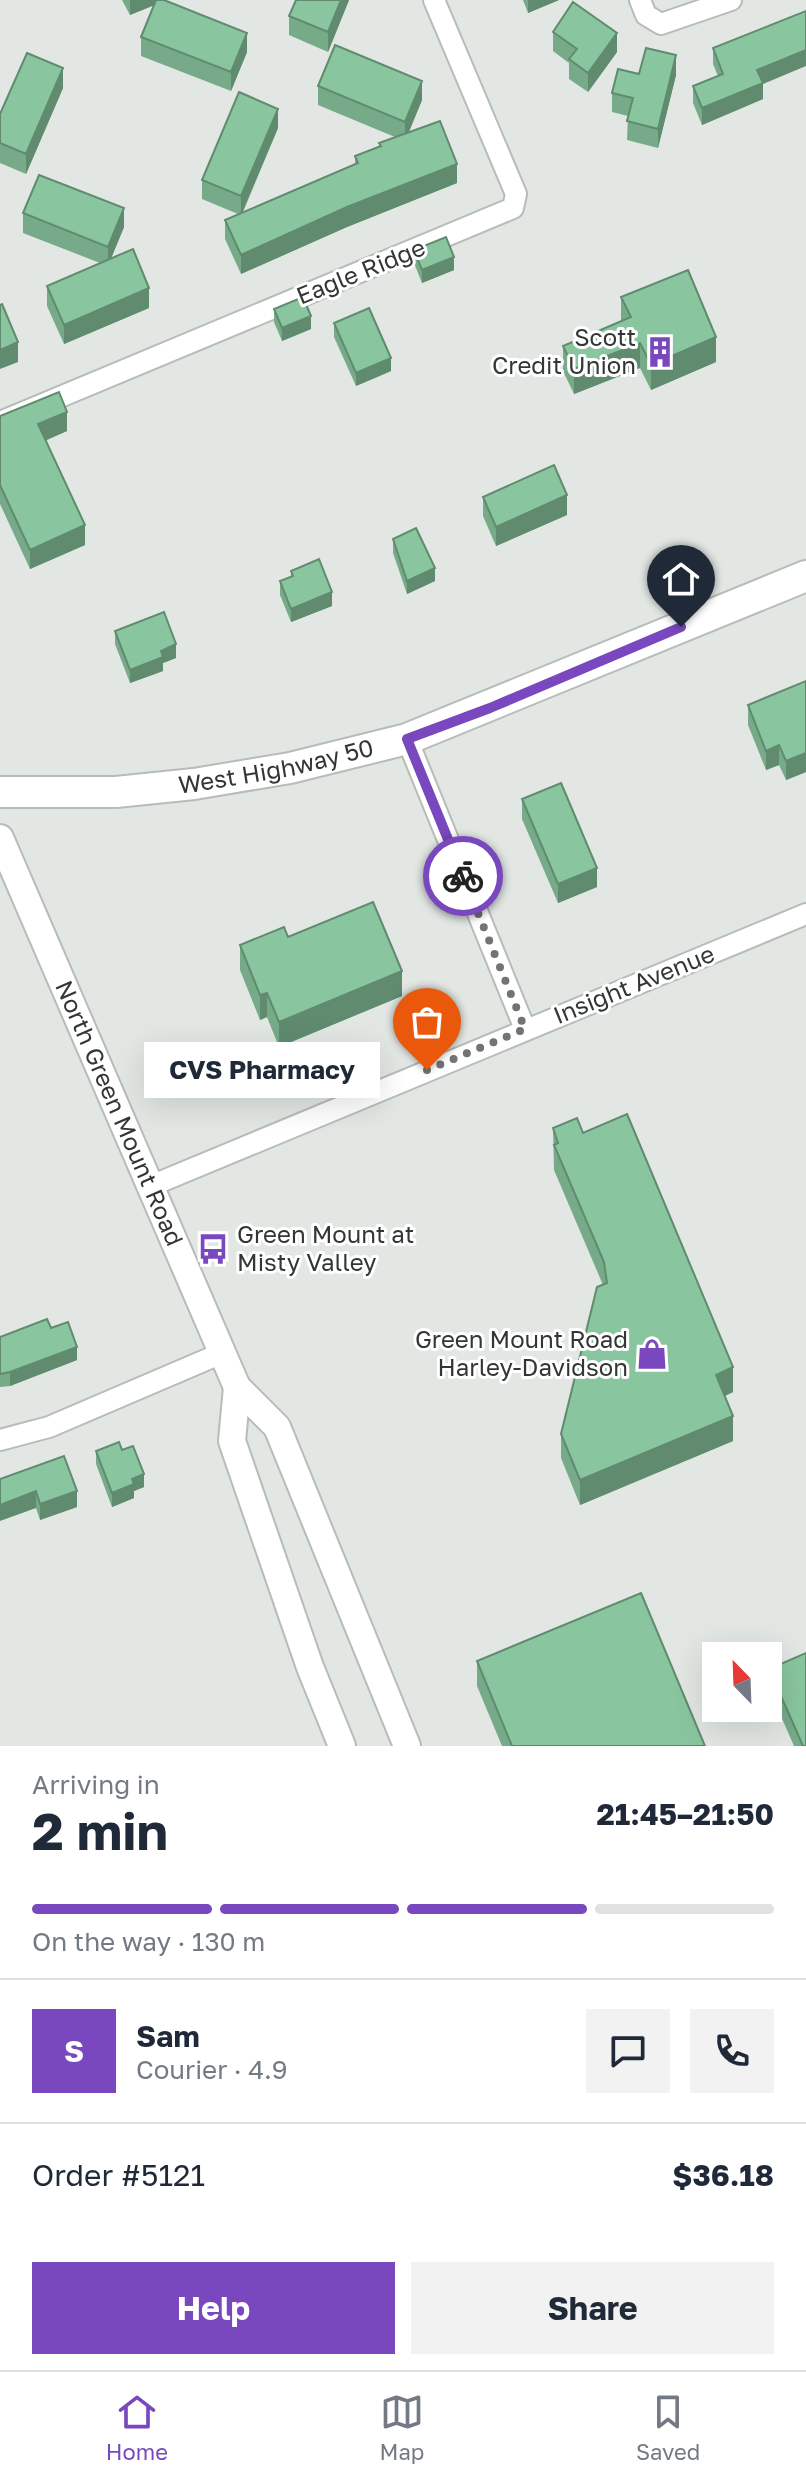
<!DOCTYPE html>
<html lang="en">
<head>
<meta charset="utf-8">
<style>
  :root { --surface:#fff; --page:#f2f2f3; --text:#1f2937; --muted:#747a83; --line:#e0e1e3; --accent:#7947be }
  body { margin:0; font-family:"Golos Text",sans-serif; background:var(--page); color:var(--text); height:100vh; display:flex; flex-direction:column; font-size:30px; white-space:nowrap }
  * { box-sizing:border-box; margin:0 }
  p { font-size:26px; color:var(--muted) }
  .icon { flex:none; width:44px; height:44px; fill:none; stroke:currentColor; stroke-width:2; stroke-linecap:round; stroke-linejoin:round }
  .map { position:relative; height:1746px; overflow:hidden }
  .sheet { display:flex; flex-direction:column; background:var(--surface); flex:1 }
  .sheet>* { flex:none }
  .needle { width:52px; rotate:337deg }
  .buttons { position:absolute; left:702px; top:1642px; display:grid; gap:16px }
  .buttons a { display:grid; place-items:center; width:80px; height:80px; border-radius:0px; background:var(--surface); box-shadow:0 8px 32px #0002; font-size:40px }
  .pin { position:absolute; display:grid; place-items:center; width:68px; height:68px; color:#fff; margin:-82px -34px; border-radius:50% 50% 50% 0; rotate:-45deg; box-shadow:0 0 8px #0007 }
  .pin .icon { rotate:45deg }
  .courier { position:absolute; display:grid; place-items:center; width:80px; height:80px; margin:-40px; border:6px solid #7947be; border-radius:50%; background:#fff; color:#222; box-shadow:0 2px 10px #0007 }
  .bubble { position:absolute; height:56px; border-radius:0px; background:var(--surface); box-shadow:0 8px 32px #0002; font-size:26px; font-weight:700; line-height:56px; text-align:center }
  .overview em { font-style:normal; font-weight:700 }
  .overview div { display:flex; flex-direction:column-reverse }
  .overview { display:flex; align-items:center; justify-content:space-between; height:136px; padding:0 32px }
  h1 { font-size:52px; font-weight:700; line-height:60px }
  .bar { display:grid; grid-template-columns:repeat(4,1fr); gap:12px 8px; align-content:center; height:96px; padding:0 32px }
  .bar i { height:10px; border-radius:6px; background:var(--line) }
  .bar .on { background:var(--accent) }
  .bar p { grid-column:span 4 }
  .line { display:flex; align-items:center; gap:20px; padding:0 32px; border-top:2px solid var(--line) }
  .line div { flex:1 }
  .round { display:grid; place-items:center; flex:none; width:84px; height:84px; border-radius:0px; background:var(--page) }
  .primary-button { display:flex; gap:16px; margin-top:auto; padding:16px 32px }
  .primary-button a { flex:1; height:92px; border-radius:0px; background:var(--accent); color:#fff; font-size:32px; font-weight:700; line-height:92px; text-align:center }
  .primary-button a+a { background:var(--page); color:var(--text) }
  .dock { display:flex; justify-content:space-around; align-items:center; height:112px; border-top:2px solid var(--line); background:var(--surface); font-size:22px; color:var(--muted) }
  .dock a { display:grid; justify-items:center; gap:4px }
  .dock .on { color:var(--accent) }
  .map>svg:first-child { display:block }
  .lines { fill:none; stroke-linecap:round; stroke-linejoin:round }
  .minor-casing { stroke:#b8bcb9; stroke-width:24 }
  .tertiary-casing { stroke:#b8bcb9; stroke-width:30 }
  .secondary-casing { stroke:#b8bcb9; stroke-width:34 }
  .minor { stroke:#fff; stroke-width:20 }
  .tertiary { stroke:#fff; stroke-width:26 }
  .secondary { stroke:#fff; stroke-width:30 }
  .wall { fill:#76aa89 }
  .shaded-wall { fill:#608b6f }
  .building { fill:#89c69f; stroke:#608b6f; stroke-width:2 }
  .done { stroke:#717472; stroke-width:8; stroke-dasharray:0 14.4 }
  .route { stroke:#7947be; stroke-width:10 }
  .labels { text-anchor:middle; stroke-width:6; stroke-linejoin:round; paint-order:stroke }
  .street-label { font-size:24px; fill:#343635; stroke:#fff }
  .poi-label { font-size:24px; fill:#343635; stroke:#fff; text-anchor:end }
</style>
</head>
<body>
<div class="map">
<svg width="806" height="1746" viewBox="0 0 806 1746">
  <rect width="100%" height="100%" fill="#e2e7e4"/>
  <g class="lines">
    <defs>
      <path id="minor" d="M640,0l6,15 15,9 70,-24
        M0,422l513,-214 3,-14 -82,-194
        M407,739l118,290
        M153,1185l653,-271
        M0,1440l49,-13 173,-74"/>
      <g id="tertiary">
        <path id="s1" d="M0,838l237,549 40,40 130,319"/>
        <path d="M237,1387l-5,54 78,226 32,79"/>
      </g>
      <g id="secondary">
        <path id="s2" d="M0,792h116l78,-8 96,-16 117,-29 399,-163"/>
      </g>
    </defs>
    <!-- minor casing -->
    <use href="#minor" class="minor-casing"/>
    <!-- tertiary casing -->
    <use href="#tertiary" class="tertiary-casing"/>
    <!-- secondary casing -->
    <use href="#secondary" class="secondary-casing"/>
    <!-- minor -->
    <use href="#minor" class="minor"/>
    <!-- tertiary -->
    <use href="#tertiary" class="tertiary"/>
    <!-- secondary -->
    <use href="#secondary" class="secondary"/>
  </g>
  <!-- wall -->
  <path class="wall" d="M122,0h45l-2,1 82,51 -16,39 -90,-35v-19l13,-32 -24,10z
    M296,0h53l-21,52 -39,-17v-19z
    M523,0h36l-31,13z
    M553,32l64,20 -29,40 -19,-13v-16l-16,-12z
    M713,48l50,36v15l-61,26 -9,-22v-17l25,-10 -5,-12z
    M639,74l37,1 -18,73 -31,-8 1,-24 -16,-4v-19z
    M318,86l104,14 -13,32 48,51 -110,44 -106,47 -16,-35v-19l13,-6 -36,-15v-19l76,-52 -35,84 112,-48v-8l24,-9v-4l16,-6 -77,-32z
    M63,88l-37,86 -26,-11v-49z
    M23,213l101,14 -13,31 38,50 -85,36 -17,-38v-20l53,-23 -77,-30z
    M414,250l40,20 -32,13 -8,-20z
    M621,297l95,65 -65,28 -11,-22 -66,26 -11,-23v-25l58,-24z
    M274,309l37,20 -29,12 -8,-19z
    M334,323l57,48 -35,15 -22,-49z
    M0,416l67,15 -22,9 40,105 -55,24 -30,-65z
    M483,497l84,18 -71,31 -13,-30z
    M393,539l42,42 -28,13 -14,-41z
    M291,571l41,35 -41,16 -11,-27v-14l11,-4z
    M115,631l61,27 -13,5v8l-33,12 -15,-39z
    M806,681v91l-20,8 -7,-15 -13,5 -18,-45v-20z
    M522,799l75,88 -39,16 -36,-84z
    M288,937l114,59 -123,51 -12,-30 -7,3 -20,-50v-25z
    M553,1128l30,5 150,259 -8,4 8,45 -153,64 -19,-47v-24l42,-149 -49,-115z
    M51,1328l26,32 -67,26 -10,1v-50z
    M122,1450l22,37 -10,4v7l-22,9 -16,-43v-13z
    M0,1479l77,28 -37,13 -4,-12z
    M477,1661l228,85h-203l-25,-60z
    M769,1669l37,77h-12l-25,-57z"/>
  <!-- shaded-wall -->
  <path class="shaded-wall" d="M130,0h37l-37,15z
    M341,0h8l-21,52v-20z
    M528,0h31l-31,13z
    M247,33v19l-16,39v-19z
    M617,33v19l-29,40v-19z
    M806,50v16l-43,18v15l-61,26v-17l55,-38z
    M676,55v20l-18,73v-19z
    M63,68v20l-37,86v-20z
    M422,81v19l-17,41v-19z
    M278,109v19l-37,87v-19z
    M457,164v19l-110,44 -106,47v-19l106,-48z
    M124,208v19l-16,39v-19z
    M454,257v13l-32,13v-13z
    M149,288v20l-85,36v-19z
    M311,316v13l-29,12v-13z
    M716,337v25l-65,28v-25z
    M18,342v20l-18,7v-19z
    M640,343v25l-66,26v-25z
    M391,358v13l-35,15v-13z
    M67,412v19l-29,13v-20z
    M567,495v20l-71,31v-19z
    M85,525v20l-55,24v-19z
    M435,568v13l-28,13v-13z
    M332,592v14l-41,16v-13z
    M176,644v14l-13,5v8l-33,12v-13l31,-19z
    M779,745v20l-13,5v-19z
    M806,753v19l-20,8v-19z
    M597,868v19l-39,16v-19z
    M402,971v25l-123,51v-25z
    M267,993v24l-7,3v-25z
    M77,1347v13l-67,26v-14z
    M733,1367v25l-17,8v-25z
    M733,1416v25l-153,64v-25z
    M144,1474v13l-10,4v7l-22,9v-14l20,-14z
    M36,1491v17l-36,13v-16z
    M77,1491v16l-37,13v-16z"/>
  <!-- building -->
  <path class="building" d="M156,0h8l83,33 -16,39 -90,-35z
    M296,0h45l-13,32 -39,-16z
    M573,2l44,31 -29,40 -19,-14 8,-10 -24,-17z
    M806,11v39l-49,20 6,13 -61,25 -9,-22 30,-12 -10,-26z
    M335,45l87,36 -17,41 -87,-36z
    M646,48l30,7 -18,74 -31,-8 6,-23 -21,-5 6,-24 21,5z
    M27,53l36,15 -37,86 -26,-11v-29z
    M239,92l39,17 -37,87 -39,-16z
    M440,121l17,43 -110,43 -106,48 -16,-35 133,-57 -3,-7 26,-10 -2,-3z
    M39,175l85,33 -16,39 -85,-34z
    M446,237l8,20 -32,13 -8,-20z
    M133,249l16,39 -85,37 -17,-39z
    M688,270l28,67 -65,28 -11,-22 -66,26 -11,-23 68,-29 -10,-20z
    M303,297l8,19 -29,12 -8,-19z
    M2,304l16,38 -18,8v-45z
    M369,308l22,50 -35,15 -22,-50z
    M59,392l8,20 -29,12 47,101 -55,25 -30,-65v-69z
    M554,465l13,30 -71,32 -13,-30z
    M416,528l19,40 -28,13 -14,-42z
    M319,559l13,33 -41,17 -11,-28 13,-5 -2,-5z
    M164,612l12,32 -15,7 2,6 -33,13 -15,-39z
    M806,681v72l-20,8 -7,-16 -13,6 -18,-46z
    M561,783l36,85 -39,16 -36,-85z
    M373,902l29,69 -123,51 -12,-29 -7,2 -20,-50 44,-18 4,10z
    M627,1114l106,253 -17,8 17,41 -153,64 -19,-46 36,-147 10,-4 -3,-21 -50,-117 4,-2 -5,-15 24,-10 6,15z
    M47,1319l4,9 17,-6 9,25 -67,25 -10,2v-37z
    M119,1442l3,8 11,-4 11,28 -12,5 2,5 -22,9 -16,-42z
    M64,1456l13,35 -37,13 -4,-13 -36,14v-26z
    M641,1593l64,153h-193l-35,-85z
    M806,1653v93h-3l-34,-77z"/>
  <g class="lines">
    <!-- done -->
    <path class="done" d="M427,1070l98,-41 -62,-153"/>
    <!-- route -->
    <path class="route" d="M463,876l-56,-137 83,-31 191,-81"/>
  </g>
  <!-- icons -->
  <defs>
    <symbol id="building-bare" viewBox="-9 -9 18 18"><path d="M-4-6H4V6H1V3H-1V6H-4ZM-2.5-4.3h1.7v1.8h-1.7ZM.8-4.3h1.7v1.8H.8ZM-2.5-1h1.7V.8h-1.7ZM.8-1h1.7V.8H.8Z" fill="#7947be" stroke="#fff" stroke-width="2.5" paint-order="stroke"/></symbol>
    <symbol id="bus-bare" viewBox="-9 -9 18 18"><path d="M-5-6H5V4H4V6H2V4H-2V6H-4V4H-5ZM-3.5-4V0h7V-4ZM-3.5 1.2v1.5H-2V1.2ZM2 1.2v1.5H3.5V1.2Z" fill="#7947be" stroke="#fff" stroke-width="2.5" paint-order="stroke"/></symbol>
    <symbol id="shop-bare" viewBox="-9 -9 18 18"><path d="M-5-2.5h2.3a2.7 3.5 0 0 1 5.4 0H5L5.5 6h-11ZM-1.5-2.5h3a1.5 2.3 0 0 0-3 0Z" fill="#7947be" stroke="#fff" stroke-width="2.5" paint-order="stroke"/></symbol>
  </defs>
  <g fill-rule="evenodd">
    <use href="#building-bare" x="638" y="330" width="44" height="44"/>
    <use href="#bus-bare" x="191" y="1227" width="44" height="44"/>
    <use href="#shop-bare" x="630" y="1332" width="44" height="44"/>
  </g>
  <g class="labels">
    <!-- street labels -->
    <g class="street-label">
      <text transform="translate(361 272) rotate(-22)" y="8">Eagle Ridge</text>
      <text dy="8" stroke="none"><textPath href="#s2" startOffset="278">West Highway 50</textPath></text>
      <text transform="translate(634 985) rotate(-22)" y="8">Insight Avenue</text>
      <text dy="8" stroke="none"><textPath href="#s1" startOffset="300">North Green Mount Road</textPath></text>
    </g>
    <!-- poi labels -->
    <g class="poi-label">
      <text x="636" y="346">Scott<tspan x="636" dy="28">Credit Union</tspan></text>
      <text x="237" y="1243" text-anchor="start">Green Mount at<tspan x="237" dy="28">Misty Valley</tspan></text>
      <text x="628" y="1348">Green Mount Road<tspan x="628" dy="28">Harley-Davidson</tspan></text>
    </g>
  </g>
</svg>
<div class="buttons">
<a><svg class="needle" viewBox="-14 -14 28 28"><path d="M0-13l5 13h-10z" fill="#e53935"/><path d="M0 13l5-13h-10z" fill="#747a83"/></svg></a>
</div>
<div class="pin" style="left:427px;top:1070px;background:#ea580c"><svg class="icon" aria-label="bag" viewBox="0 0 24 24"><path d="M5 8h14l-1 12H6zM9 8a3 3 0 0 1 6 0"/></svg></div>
<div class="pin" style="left:681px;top:627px;background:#1f2937"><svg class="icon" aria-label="home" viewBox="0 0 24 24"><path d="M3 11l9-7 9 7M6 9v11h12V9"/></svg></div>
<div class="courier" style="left:463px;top:876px"><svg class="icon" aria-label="bike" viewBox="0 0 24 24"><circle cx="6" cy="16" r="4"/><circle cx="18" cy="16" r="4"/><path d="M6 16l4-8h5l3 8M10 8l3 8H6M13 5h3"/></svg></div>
<div class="bubble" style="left:144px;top:1042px;width:236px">CVS Pharmacy</div>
</div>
<section class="sheet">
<div class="overview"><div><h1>2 min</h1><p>Arriving in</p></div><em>21:45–21:50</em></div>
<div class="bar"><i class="on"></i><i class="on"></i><i class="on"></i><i></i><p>On the way · 130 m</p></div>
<div class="line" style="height:144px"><b class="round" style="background:var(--accent);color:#fff">S</b><div><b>Sam</b><p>Courier · 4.9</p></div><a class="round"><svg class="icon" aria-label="chat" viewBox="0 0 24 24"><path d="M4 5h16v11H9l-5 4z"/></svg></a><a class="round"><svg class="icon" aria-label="phone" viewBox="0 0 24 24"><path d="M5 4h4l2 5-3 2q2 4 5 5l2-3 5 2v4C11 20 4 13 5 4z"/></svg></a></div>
<div class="line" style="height:104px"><div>Order #5121</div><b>$36.18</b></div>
<div class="primary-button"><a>Help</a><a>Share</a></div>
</section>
<nav class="dock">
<a class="on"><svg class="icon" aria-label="home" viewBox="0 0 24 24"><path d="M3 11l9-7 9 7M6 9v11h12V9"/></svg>Home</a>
<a><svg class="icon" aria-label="map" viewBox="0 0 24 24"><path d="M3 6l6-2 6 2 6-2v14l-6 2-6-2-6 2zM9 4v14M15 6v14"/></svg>Map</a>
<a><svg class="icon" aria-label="saved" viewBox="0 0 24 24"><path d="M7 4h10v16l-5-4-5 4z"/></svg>Saved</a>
</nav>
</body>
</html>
